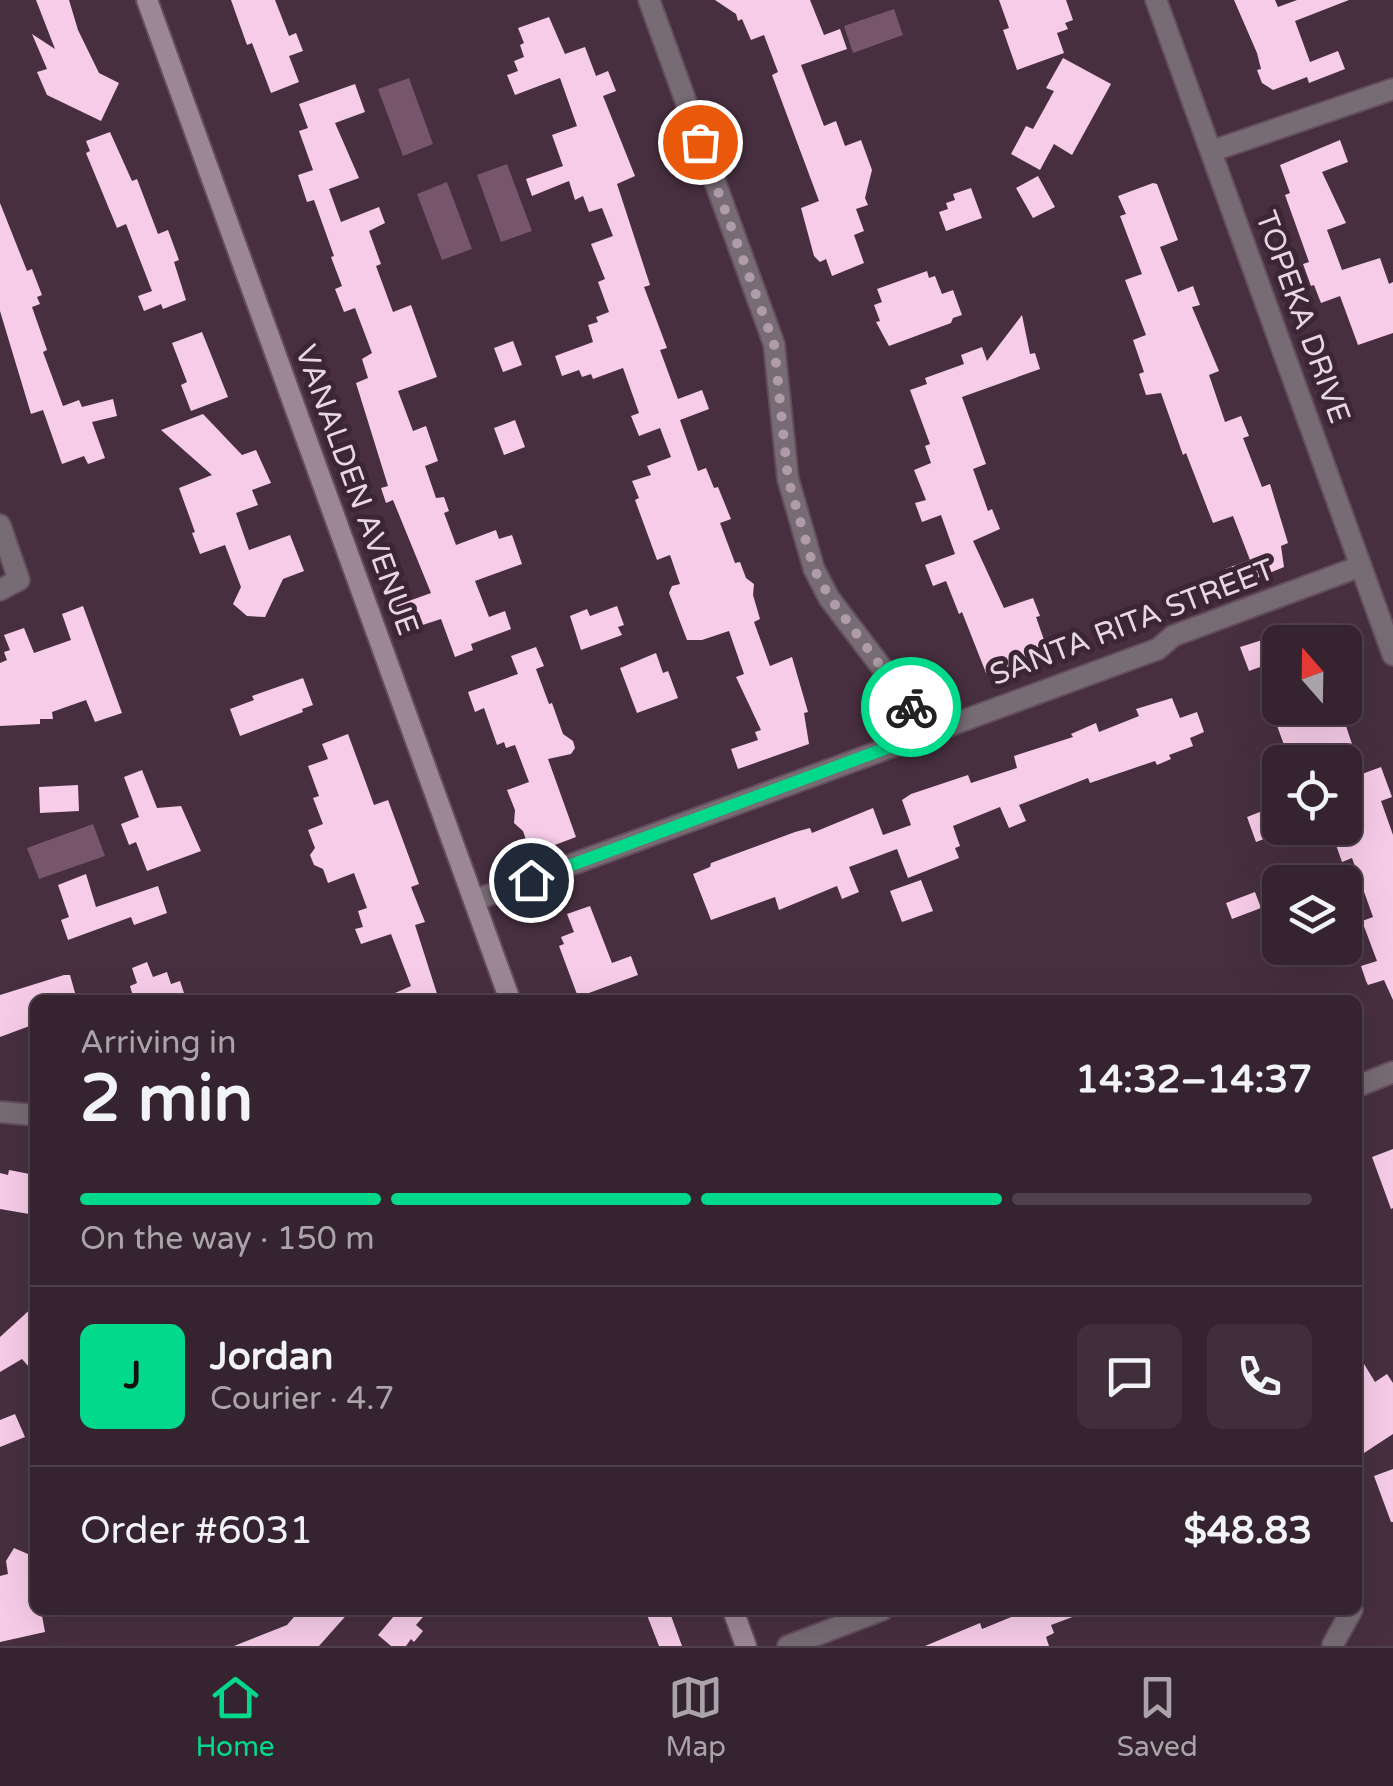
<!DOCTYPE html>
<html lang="en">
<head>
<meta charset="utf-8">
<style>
  :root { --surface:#35232f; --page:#402f3b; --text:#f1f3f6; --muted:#aaa4aa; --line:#4f404b; --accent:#02d98b }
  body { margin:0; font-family:"Varela Round",sans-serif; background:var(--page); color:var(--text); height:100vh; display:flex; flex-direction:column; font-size:38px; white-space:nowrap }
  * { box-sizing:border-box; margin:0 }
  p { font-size:32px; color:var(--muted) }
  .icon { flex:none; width:55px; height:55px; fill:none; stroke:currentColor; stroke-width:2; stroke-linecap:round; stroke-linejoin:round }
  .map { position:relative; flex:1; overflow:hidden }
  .panel { position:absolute; left:30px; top:995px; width:1332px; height:620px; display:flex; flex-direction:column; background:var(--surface); border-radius:15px; box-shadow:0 10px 40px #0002,0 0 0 2px var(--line) }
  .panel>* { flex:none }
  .needle { width:65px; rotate:340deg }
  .buttons { position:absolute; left:1262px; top:625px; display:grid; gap:20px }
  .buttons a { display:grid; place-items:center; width:100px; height:100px; border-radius:15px; background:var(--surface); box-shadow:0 10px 40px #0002,0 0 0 2px var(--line); font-size:50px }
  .pin { position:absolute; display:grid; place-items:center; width:85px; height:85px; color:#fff; margin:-42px; border:5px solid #fff; border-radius:50%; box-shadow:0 2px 10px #0007 }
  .courier { position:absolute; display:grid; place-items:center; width:100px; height:100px; margin:-50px; border:8px solid #02d98b; border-radius:50%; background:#fff; color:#222; box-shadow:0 2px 12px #0007 }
  .head em { font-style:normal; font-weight:800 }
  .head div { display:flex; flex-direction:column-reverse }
  .head { display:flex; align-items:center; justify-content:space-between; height:170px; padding:0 50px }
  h1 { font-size:65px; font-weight:800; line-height:75px }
  .bar { display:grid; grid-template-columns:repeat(4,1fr); gap:15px 10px; align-content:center; height:120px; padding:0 50px }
  .bar i { height:12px; border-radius:8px; background:var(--line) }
  .bar .selected { background:var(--accent) }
  .bar p { grid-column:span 4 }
  .line { display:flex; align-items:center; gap:25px; padding:0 50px; border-top:2px solid var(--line) }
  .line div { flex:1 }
  .round { display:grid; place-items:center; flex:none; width:105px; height:105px; border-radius:15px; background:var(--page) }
  .menu { display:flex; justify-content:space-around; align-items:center; height:140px; border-top:2px solid var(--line); background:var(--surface); font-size:28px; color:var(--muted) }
  .menu a { display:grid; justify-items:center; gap:5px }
  .menu .selected { color:var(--accent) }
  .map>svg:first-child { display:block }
  .green { fill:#77556c }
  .building { fill:#f7cce9 }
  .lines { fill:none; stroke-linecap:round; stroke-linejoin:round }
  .street-casing { stroke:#644d5c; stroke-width:24 }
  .secondary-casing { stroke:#644d5c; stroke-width:24 }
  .street { stroke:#786c74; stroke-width:20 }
  .secondary { stroke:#9c8895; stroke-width:20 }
  .done { stroke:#af9ca8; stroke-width:10; stroke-dasharray:0 18 }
  .route { stroke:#02d98b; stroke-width:12 }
  .labels { text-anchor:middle; stroke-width:10; stroke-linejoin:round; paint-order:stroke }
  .street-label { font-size:30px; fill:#e7d7e1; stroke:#3c2535 }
</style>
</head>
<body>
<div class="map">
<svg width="1393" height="1646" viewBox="0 0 1393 1646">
  <rect width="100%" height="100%" fill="#472f3f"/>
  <!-- green -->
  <path class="green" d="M894,9l9,26 -50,18 -9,-27z
    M409,78l24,66 -30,12 -25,-67z
    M507,164l25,67 -31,11 -24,-67z
    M447,182l25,67 -30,11 -25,-66z
    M93,824l12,32 -66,23 -12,-31z"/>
  <!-- building -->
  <path class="building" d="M36,0h33l9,30 21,43 20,10 -18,38 -54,-26 -10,-23 10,-3 -15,-35 23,15z
    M231,0h44l14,36 7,-3 7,18 -14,5 10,26 -28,11 -19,-50 -5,2z
    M715,0h95l14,35 16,-6 7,20 -46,16 23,61 12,-5 9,25 16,-6 11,30 -7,28 3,7 -12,4 8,22 -10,4 10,28 -32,13 -6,-17 -6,3 -6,-6 -13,-48 18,-7 -47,-126 6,-3 -14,-37 -13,5 -9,-21 -4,2 -2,-7z
    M999,0h67l7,20 -8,3 3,6 -11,4 7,20 -47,17 -14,-40 6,-2z
    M1234,0h41l3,7 19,-7h52l-54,21 15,41 28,-11 7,18 -36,14 -2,-6 -34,13 -11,-7 -5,-13 4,-1 -4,-16z
    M549,17l16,37 20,-7 11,29 12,-5 8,20 -13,5 32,80 -18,8 33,101 -6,2 23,61 -7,2 18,49 24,-9 7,19 -29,11 18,51 8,-3 8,20 4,-1 13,32 -11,4 15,40 5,-1 6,16 8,6 -1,11 7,24 -6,3 16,44 22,-9 16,55 -4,1 5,31 -71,25 -7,-20 27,-9 -3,-8 6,-2 -25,-53 8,-3 -15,-43 -27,9h-15l-18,-47 3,-7 8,-2 -10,-29 -13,5 -22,-60 4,-2 -7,-17 19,-6 -4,-9 24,-9 -11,-29 -21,8 -8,-20 8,-3 -16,-45 -30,11 -2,-5 -9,3 -3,-7 -17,6 -7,-20 38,-14 -5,-17 10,-3 -2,-5 13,-5 -11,-30 7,-3 -14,-35 22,-8 -11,-28 -13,4 -6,-16 -8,4 -6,-19 -37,15 -6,-17 37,-13 -11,-31 25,-9 -17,-48 -45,17 -8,-20 11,-4 -4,-10 10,-4 -4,-12 4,-2 -6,-15z
    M1063,58l48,26 -39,71 -18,-11 -14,26 -29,-16 15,-28 7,3 21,-38 -8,-3z
    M355,84l10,28 -30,11 24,55 -30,11 12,33 38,-15 6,16 -16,8 12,33 -5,2 17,46 18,-7 26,72 -39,14 15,40 13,-5 12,35 -13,5 11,32 8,-1 5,14 -5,2 12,32 40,-15 3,9 13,-4 10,29 -47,17 14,36 16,-6 6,18 -40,15 2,6 -18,7 -14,-38 -40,13 -9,-25 39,-14 -38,-93 -7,3 -5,-15 7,-2 -32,-103 12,-5 -6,-19 10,-6 -17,-45 -11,4 -9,-23 7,-3 -11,-29 3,-1 -20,-56 -7,2 -9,-27 15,-5 -14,-39 9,-3 -9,-24z
    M110,132l22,49 5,-2 21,55 10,-4 11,30 -5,2 12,38 -23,9 -2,-5 -17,7 -6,-15 14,-5 -26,-67 -9,4 -31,-75 4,-2 -4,-10z
    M1340,140l8,22 -26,10 24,51 -19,7 15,40 38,-12 9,26 4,-2v51l-35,12 -18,-49 -19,7 -7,-18 -3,1 -8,-22 6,-2 -24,-67 5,-2 -10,-28z
    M1038,176l17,31 -22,11 -17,-30z
    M1153,183l4,1 21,56 -18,7 18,45 15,-6 7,19 -8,2 27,64 -10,4 16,47 16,-6 8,20 -6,2 19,49 8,-3 18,59 -7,3 3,21 -52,21 -7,-19 25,-9 -17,-44 -20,7 -27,-70 -3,2 -22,-62 -15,2 -7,-21 5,-2 -11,-32 13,-5 -21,-55 17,-6 -22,-58 6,-2 -8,-18z
    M971,188l11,30 -36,13 -7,-19 9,-3 -2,-6 9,-3 -2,-6z
    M0,203l27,68 5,-2 10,26 -5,2 3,7 -8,3 15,43 -4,2 20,54 16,-6 3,7 31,-8 4,17 -25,6 13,36 -17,6 -4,-8 -22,8 -19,-54 -12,4 -31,-103z
    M927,271l2,7 6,-2 7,18 11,-4 9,25 -9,3 -2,5 -62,23 -13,-24 4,-1 -6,-16 8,-3 -5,-13z
    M1022,315l8,39 5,-1 5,16 -78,28 24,67 -13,5 15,42 4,-2 8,20 -27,12 31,67 29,-10 7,18 -4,1 14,40 -58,19 -2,-4 -4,1 -24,-61 -3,2 -13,-33 -13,5 -8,-21 30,-11 -14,-39 -19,7 -7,-19 11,-3 -12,-30 17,-7 -6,-17 5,-2 -20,-54 17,-6 -2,-6 39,-14 -3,-9 21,-8 5,14z
    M202,332l26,65 -37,14 -10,-26 6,-3 -15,-39z
    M513,341l9,24 -19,7 -9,-24z
    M203,414l39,41 14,-5 15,33 -19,7 6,15 -22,8 13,37 41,-15 14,36 -21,8 -18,38 -18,-1 -14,-12 8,-17 -16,-42 -25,9 -8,-21 3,-1 -16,-44 33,-13 -51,-45z
    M515,420l10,27 -21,8 -10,-27z
    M83,606l39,107 -27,9 -9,-22 -34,12 1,7h-13v5l-40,2v-63l7,-3 -3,-8 6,-2 -6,-15 20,-7 10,25 37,-13 -9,-26z
    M617,606l7,19 -6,2 4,8 -41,15 -11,-34 17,-7 3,7z
    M1311,625l6,17h-37v18l-31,11 -9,-24z
    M536,647l8,19 -8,3 13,35 3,-1 11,31 10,7 2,7 -4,6 -23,5 28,78 -45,17 -8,-23 -9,-8 1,-13 -8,-20 22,-8 -14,-37 -9,3 -2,-6 -7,3 -13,-37 -9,4 -7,-20 50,-18 -7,-18z
    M656,653l7,20 5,-2 10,27 -41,15 -17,-45z
    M303,678l10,27 -11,4 1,3 -63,24 -10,-27 24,-9 -2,-4z
    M1172,698l8,20 17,-6 7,20 -14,6 3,8 -24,9 2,4 -14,6 -2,-4 -65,22 -2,-5 -69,27 7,16 -17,7 -9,-21 -47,19 7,20 -5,2 4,10 -51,20 -11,-29 -48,18 10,25 -17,7 -5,-13 -58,24 -4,-13 -64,23 -18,-46 17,-7 1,-4 84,-31 15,-4 2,5 61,-25 10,27 28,-10 -9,-25 9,-6 57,-19 3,8 46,-15 -3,-12 59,-19 -2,-3 25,-11 3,9 40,-16 -3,-7z
    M1292,708h63l-10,15 17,51 19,-7 11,30 -11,4 12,34v165l-9,-20 -16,5 -2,-4 -5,-15 16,-5 -15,-40 11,-4 -21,-59 -10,4 -12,-34h15v-66h-15l-2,-6 -20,6 -3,-7 -15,6 -17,-46z
    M348,734l26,71 14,-5 31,84 -8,3 14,35 -10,3 24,75h-60l32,-14 -20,-52 -30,10 -6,-15 8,-2 -5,-16 9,-3 -13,-35 -26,10 -5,-14 -9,-4 -4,-10 5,-7 -7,-18 15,-6 -10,-26 6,-2 -11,-30 20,-7 -6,-15z
    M142,770l15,38 24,-2 20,45 -54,20 -11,-29 -7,3 -8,-21 18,-7 -15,-40z
    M78,785l1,26 -39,2 -1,-26z
    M1280,804v29l-24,9 -9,-25z
    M86,874l10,33 62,-21 9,27 -33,12 -3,-8 -63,23 -7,-20 8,-3 -11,-32z
    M921,880l12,31 -31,11 -12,-31z
    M1255,892l6,16 -29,11 -6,-16z
    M590,906l22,57 19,-7 7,19 -60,22 -19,-51 5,-2 -3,-7 13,-5 -7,-18z
    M147,962l6,15 14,-5 4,12 9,-3 5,15 -8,4h-43l-4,-14 7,-3 -5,-15z
    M64,975h6l7,25h-42v24l-35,13v-42z
    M1393,1149v59l-2,1 -19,-52z
    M9,1170l26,5v40l-35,-6v-36l8,2z
    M35,1305v69l-13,-15 -22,13v-35z
    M1358,1354l17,28 12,-8 6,9v51l-29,19 -6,-10z
    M15,1414l10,23 -25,10v-27z
    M1393,1469v53h-2l-17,-46z
    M14,1548l21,9v53h6l4,22 -45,10v-66l8,-2 -2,-13z
    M300,1610h51l-32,36h-85l53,-21z
    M399,1610h30l-13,15 7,6 -9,11 -3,-3 -5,7h-15l-13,-11z
    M645,1610h24l13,36h-23z
    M1028,1610l58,2 -35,13 3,8 -8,4 3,9h-124l55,-23 2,6z"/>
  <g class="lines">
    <defs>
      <path id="street" d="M649,0l125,344 14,135 26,90 15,29 101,133
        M1156,0l237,655
        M1212,151l181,-62
        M0,525l19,55 -19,10
        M475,900l683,-251 15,-13 188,-70
        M1358,1086l35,-14
        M0,1112l35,3
        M1333,1644l19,-34
        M788,1646l94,-36"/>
      <path id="secondary" d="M147,0l363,1000
        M733,1610l13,36"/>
    </defs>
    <!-- street casing -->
    <use href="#street" class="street-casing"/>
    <!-- secondary casing -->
    <use href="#secondary" class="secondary-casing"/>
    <!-- street -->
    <use href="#street" class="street"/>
    <!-- secondary -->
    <use href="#secondary" class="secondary"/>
  </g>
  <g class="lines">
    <!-- done -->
    <path class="done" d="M700,142l74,202 14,135 26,90 16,29 81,109"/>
    <!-- route -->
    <path class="route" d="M531,880l399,-148 -19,-25"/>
  </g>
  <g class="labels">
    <!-- street labels -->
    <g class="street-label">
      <text transform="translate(1303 317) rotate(70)" y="10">TOPEKA DRIVE</text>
      <text transform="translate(357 490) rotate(70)" y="10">VANALDEN AVENUE</text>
      <text transform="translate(1132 622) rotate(-21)" y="10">SANTA RITA STREET</text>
    </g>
  </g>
</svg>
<div class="buttons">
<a><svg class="needle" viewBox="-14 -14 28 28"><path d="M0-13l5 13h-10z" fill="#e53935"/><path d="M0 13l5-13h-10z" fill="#aaa4aa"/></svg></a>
<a><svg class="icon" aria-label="locate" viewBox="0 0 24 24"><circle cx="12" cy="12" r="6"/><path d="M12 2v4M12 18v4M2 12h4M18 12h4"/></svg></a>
<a><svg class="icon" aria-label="layers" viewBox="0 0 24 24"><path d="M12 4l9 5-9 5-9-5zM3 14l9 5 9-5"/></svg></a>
</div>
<div class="pin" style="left:700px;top:142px;background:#ea580c"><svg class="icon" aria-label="bag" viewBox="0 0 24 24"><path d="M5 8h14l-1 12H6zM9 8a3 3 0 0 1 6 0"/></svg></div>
<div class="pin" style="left:531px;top:880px;background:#1f2937"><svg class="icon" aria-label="home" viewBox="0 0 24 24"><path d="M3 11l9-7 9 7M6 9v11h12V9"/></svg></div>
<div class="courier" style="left:911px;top:707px"><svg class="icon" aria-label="bike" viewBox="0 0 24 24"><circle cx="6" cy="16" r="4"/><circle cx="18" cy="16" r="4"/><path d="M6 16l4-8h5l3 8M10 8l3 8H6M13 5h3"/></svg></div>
<section class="panel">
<div class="head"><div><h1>2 min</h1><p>Arriving in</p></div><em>14:32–14:37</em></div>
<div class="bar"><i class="selected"></i><i class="selected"></i><i class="selected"></i><i></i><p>On the way · 150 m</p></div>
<div class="line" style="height:180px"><b class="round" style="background:var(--accent);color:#111">J</b><div><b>Jordan</b><p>Courier · 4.7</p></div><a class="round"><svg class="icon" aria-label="chat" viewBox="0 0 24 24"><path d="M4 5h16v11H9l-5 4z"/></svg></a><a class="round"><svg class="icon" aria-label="phone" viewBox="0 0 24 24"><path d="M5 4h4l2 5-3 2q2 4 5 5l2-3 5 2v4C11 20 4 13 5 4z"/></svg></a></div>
<div class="line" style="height:130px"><div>Order #6031</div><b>$48.83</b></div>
</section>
</div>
<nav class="menu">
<a class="selected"><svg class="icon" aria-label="home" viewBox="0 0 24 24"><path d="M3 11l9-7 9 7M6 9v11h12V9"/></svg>Home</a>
<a><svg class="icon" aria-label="map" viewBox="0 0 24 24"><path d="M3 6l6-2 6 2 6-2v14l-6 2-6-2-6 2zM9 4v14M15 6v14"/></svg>Map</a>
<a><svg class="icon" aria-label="saved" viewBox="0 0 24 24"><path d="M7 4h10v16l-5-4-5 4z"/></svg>Saved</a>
</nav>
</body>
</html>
